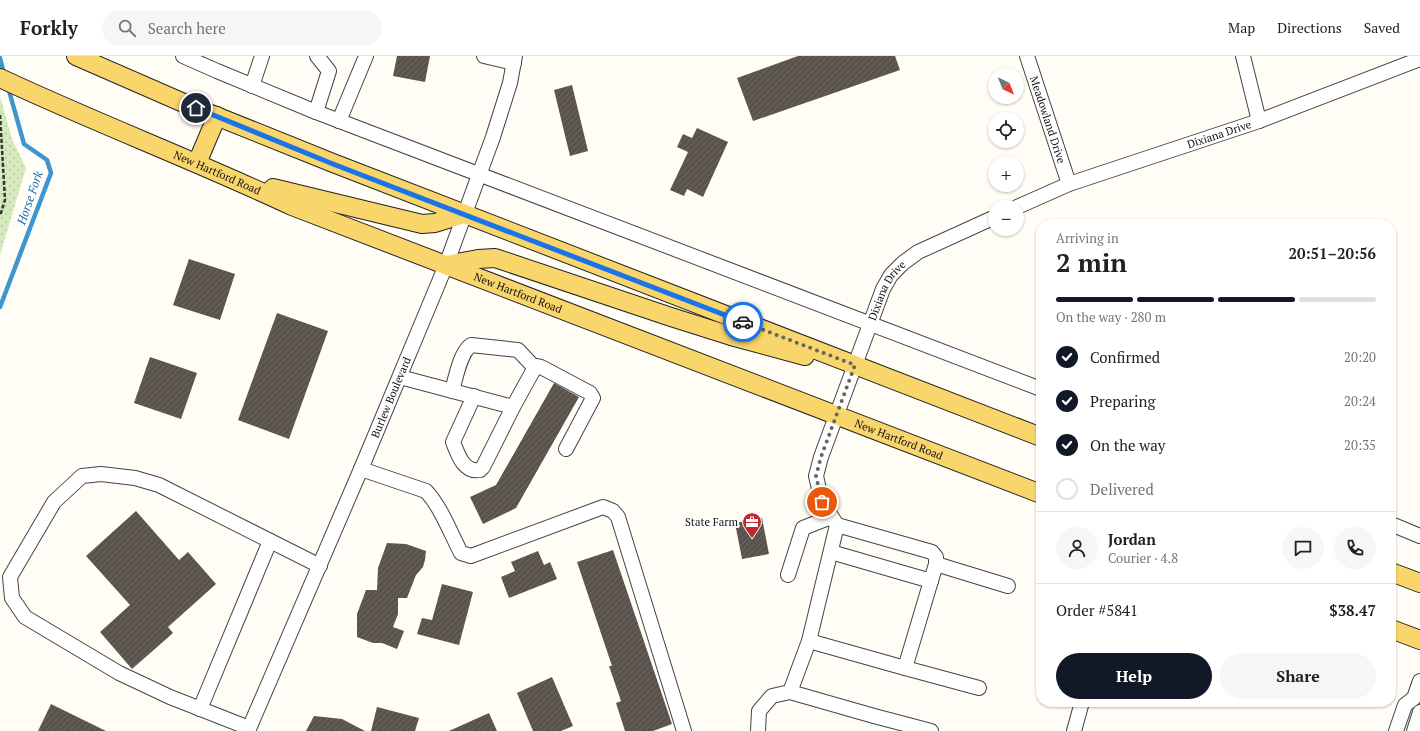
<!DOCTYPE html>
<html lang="en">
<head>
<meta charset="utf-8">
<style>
  :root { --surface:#fff; --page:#f6f6f6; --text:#202124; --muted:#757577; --line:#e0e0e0; --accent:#111827 }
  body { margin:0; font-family:"PT Serif",serif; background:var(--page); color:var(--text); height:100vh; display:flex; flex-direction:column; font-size:15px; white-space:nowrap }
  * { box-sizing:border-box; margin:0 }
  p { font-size:13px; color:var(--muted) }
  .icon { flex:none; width:22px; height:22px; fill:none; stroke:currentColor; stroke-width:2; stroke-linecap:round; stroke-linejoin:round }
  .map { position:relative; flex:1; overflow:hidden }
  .side { position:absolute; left:1036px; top:163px; width:360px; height:488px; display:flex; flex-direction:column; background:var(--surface); border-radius:16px; box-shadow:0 1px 3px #0004 }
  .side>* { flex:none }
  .needle { width:26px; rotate:137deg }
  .controls { position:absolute; left:988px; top:12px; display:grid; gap:8px }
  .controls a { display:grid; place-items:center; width:36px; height:36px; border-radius:50%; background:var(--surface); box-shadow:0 1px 3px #0004; font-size:20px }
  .pin { position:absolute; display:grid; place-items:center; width:34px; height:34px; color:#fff; margin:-17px; border:2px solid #fff; border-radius:50%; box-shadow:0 1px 4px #0007 }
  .courier { position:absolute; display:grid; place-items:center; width:40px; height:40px; margin:-20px; border:3px solid #1a73e8; border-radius:50%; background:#fff; color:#222; box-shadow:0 1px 5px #0007 }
  .head em { font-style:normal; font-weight:800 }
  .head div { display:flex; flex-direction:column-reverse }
  .head { display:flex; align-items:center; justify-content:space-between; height:68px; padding:0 20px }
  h1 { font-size:26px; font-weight:800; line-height:30px }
  .bar { display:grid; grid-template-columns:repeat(4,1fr); gap:6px 4px; align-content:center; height:48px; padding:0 20px }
  .bar i { height:5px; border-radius:3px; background:var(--line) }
  .bar .current { background:var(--accent) }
  .bar p { grid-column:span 4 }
  .line { display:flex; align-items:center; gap:10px; padding:0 20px; border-top:1px solid var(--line) }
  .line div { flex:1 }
  .round { display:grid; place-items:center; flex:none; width:42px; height:42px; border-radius:21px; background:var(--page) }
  ol { padding:0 20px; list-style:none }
  li { display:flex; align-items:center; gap:12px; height:44px }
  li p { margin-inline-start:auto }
  li .icon { padding:4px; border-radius:50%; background:var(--accent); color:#fff; stroke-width:4 }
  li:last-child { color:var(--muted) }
  li i { width:22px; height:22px; border:2px solid var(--line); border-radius:50% }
  .button { display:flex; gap:8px; margin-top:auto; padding:8px 20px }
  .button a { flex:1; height:46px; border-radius:24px; background:var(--accent); color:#fff; font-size:16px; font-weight:800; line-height:46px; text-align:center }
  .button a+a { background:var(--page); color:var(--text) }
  header { display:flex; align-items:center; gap:24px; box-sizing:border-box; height:56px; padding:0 20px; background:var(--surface); border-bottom:1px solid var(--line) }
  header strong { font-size:19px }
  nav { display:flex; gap:22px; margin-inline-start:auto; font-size:14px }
  .search { width:280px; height:36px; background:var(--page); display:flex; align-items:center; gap:10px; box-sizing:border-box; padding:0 14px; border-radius:22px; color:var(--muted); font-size:15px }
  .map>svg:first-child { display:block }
  .park { fill:url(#park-dots) }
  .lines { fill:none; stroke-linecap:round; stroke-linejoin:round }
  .stream { stroke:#3f96cf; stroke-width:4.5 }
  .building { fill:url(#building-hatch) }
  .minor-casing { stroke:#444; stroke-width:16 }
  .major-casing { stroke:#222; stroke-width:20 }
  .path { stroke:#333; stroke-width:2.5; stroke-dasharray:4 2; stroke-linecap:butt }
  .minor { stroke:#fff; stroke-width:14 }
  .major { stroke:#f9d66b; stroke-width:18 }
  .done { stroke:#646461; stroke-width:4; stroke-dasharray:0 7.2 }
  .route { stroke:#1a73e8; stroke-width:5 }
  .labels { text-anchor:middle; stroke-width:4; stroke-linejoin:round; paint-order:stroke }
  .street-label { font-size:11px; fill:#111; stroke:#fff }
  .poi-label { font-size:11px; fill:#111; stroke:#fff; text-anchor:end }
  .water-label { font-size:12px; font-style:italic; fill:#1768a6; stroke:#fff }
</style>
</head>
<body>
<header>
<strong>Forkly</strong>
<div class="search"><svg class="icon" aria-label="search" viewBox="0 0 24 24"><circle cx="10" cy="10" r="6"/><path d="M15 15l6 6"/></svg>Search here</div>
<nav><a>Map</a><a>Directions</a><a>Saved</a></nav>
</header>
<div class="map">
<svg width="1420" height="675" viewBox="0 0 1420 675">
  <defs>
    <pattern id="park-dots" width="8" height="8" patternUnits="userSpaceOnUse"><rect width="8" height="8" fill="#d5ebbd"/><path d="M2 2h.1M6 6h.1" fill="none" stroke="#b6c8a1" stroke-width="1.8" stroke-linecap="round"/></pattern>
    <pattern id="building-hatch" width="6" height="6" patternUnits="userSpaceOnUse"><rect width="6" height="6" fill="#5a524d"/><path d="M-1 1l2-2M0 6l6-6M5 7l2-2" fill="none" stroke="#6d6662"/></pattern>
  </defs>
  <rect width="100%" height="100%" fill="#fffdf5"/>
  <!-- park -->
  <path class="park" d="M0,40l12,43 14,29 -26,87z"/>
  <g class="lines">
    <!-- stream -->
    <path class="stream" d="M0,2l4,16
      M0,251l51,-134 -4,-13 -23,-16 -16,-57"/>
  </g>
  <!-- building -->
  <path class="building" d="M397,0h33l-5,26 -32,-6z
    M798,0h97l5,14 -147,51 -16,-43z
    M572,29l16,66 -18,5 -16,-66z
    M697,72l31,14 -25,55 -16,-8 -3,7 -14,-6 18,-38 -11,-5 6,-13 9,4z
    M189,203l46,15 -15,46 -47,-15z
    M277,257l51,18 -39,108 -51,-19z
    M150,301l47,16 -16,46 -47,-16z
    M554,327l25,14 -63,111 -33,16 -13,-27 26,-12z
    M136,455l43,49 9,-8 28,32 -48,43 5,6 -41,36 -32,-37 30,-27 -44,-49z
    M762,462l7,36 -27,5 -7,-36z
    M387,487l19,1 20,7 -1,9 -2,7 -7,8 -9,23h-9v16l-5,13 11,4 -7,18 -15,-6h-9l-16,-6v-23l9,-24h11l1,-22z
    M613,494l59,174 -19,7h-28l-9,-28 5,-2 -12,-35h3l-35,-104z
    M538,495l6,14 6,-3 7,17 -48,19 -8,-21 14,-6 -4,-9z
    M442,528l31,8 -14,53 -42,-11 5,-16 10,2z
    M552,621l21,49 -12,5h-28l-16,-38z
    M51,648l55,27h-68z
    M377,651l42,11 -4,13h-44z
    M489,657l8,18h-48z
    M314,660l28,3 23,12h-59z"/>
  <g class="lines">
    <defs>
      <g id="minor">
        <path d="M183,0l34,15 99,41 725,277"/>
        <path d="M484,0l30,7"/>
        <path id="s1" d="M1027,0l42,128"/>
        <path d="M1243,0l16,65"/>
        <path d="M252,30l10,-30"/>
        <path d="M316,56l13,-41 -12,-15"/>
        <path d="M339,65l27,-65"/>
        <path id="s2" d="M1017,151l52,-23 190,-63 161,-62"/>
        <path d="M400,321l113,30 21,-38 3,-3 4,1 49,26 3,5 -27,51"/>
        <path d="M452,335c4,-14 8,-38 19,-46l47,5 17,18"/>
        <path d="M474,340l-21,46c5,13 11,31 27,28l3,-3 30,-60"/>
        <path d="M361,413l65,22c15,16 25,43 35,62l10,3 132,-49 10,4 5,6 66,214"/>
        <path d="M1391,468l29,12"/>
        <path id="s3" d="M837,469l-28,116 96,27 31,-104v-7l-4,-5 -95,-27 -15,-23 -6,-26 5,-19 62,-168 8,-14 12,-12 15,-11 77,-35"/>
        <path d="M831,496l100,29"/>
        <path d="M936,508l72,22"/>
        <path d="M788,519l15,-47 28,-11"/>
        <path d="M905,612l74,20"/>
        <path d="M790,636l84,24 57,15"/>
        <path d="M200,653l70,-168"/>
        <path d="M249,672l-79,-31 -51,-24 -94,-56 -13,-19 -2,-21 44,-75 28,-26 19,-2 34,4 24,7 161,81"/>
        <path id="s4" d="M248,675l113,-262 85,-204 47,-128 17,-54 5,-27"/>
        <path d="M758,675l1,-20 13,-15 18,-4 19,-51"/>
        <path d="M1074,675l8,-29"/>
        <path d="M1396,675l9,-26 9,-7 6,-17"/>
        <path d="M1414,675l6,-19"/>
      </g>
      <g id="major">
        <path d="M76,0l110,48 147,59 708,274"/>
        <path id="s5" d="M0,22c96,45 196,83 292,128l749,288"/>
        <path d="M197,107l20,-47"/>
        <path d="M273,132l149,36 13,-1 29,-9"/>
        <path d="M446,209l32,-6 17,-1 176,59 60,19 74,20"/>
        <path d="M1391,516l29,11"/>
        <path d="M1391,573l29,11"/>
      </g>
    </defs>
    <!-- minor casing -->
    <use href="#minor" class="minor-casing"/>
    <!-- major casing -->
    <use href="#major" class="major-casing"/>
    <!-- path -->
    <path class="path" d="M0,59l5,85 -5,16"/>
    <!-- minor -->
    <use href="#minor" class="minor"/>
    <!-- major -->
    <use href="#major" class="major"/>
  </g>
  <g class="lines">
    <!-- done -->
    <path class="done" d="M743,266l112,43 -34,92 -5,19 6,26"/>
    <!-- route -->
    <path class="route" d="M196,52l137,56 410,158"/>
  </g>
  <!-- icons -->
  <defs>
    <symbol id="office-pin" viewBox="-11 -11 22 30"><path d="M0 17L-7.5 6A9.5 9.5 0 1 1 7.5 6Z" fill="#c4262e" stroke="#fff"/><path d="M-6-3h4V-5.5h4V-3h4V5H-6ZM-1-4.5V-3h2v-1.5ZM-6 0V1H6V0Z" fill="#fff"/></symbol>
  </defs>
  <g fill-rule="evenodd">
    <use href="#office-pin" x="741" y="455" width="22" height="30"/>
  </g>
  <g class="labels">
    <!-- street labels -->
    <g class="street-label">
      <text dy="4" stroke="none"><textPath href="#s1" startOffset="67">Meadowland Drive</textPath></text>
      <text dy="4" stroke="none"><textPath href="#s2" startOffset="215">Dixiana Drive</textPath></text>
      <text dy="4" stroke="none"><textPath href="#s5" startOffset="237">New Hartford Road</textPath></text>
      <text dy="4" stroke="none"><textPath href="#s5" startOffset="561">New Hartford Road</textPath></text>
      <text dy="4" stroke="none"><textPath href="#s3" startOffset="693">Dixiana Drive</textPath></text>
      <text dy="4" stroke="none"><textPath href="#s4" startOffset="363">Burlew Boulevard</textPath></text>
      <text dy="4" stroke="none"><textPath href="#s5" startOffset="969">New Hartford Road</textPath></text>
    </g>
    <!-- poi labels -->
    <g class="poi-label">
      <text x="738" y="470">State Farm</text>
    </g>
    <!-- water labels -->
    <g class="water-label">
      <text transform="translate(30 142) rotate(-71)" y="4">Horse Fork</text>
    </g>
  </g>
</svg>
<div class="controls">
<a><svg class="needle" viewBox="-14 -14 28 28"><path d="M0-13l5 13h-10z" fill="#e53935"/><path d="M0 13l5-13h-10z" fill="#757577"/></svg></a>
<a><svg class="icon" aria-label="locate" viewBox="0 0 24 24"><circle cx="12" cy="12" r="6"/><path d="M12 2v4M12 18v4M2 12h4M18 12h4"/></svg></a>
<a>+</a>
<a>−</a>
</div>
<div class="pin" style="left:822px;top:446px;background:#ea580c"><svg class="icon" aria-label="bag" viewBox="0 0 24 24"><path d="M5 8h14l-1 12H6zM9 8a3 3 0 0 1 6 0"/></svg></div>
<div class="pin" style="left:196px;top:52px;background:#1f2937"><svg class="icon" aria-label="home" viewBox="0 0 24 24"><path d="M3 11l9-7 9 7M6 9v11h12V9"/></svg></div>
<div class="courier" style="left:743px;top:266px"><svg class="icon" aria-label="car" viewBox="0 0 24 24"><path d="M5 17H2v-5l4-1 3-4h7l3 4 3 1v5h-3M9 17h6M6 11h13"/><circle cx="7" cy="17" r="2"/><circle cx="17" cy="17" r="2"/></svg></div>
<section class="side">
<div class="head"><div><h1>2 min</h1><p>Arriving in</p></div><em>20:51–20:56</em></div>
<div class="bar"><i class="current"></i><i class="current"></i><i class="current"></i><i></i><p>On the way · 280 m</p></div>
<ol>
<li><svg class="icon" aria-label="check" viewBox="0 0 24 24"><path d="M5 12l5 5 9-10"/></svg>Confirmed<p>20:20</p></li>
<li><svg class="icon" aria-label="check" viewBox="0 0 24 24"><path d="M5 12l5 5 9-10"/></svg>Preparing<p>20:24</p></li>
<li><svg class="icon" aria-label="check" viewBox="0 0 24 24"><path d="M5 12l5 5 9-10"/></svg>On the way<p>20:35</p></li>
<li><i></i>Delivered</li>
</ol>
<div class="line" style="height:72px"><a class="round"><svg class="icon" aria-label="person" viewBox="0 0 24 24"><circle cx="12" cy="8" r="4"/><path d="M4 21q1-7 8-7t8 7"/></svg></a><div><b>Jordan</b><p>Courier · 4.8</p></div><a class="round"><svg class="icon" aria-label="chat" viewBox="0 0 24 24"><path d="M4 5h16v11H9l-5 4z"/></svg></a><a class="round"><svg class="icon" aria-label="phone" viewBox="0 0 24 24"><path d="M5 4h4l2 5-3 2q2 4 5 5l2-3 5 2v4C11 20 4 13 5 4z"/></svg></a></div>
<div class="line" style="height:52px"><div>Order #5841</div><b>$38.47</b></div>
<div class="button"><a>Help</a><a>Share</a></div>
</section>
</div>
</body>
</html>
